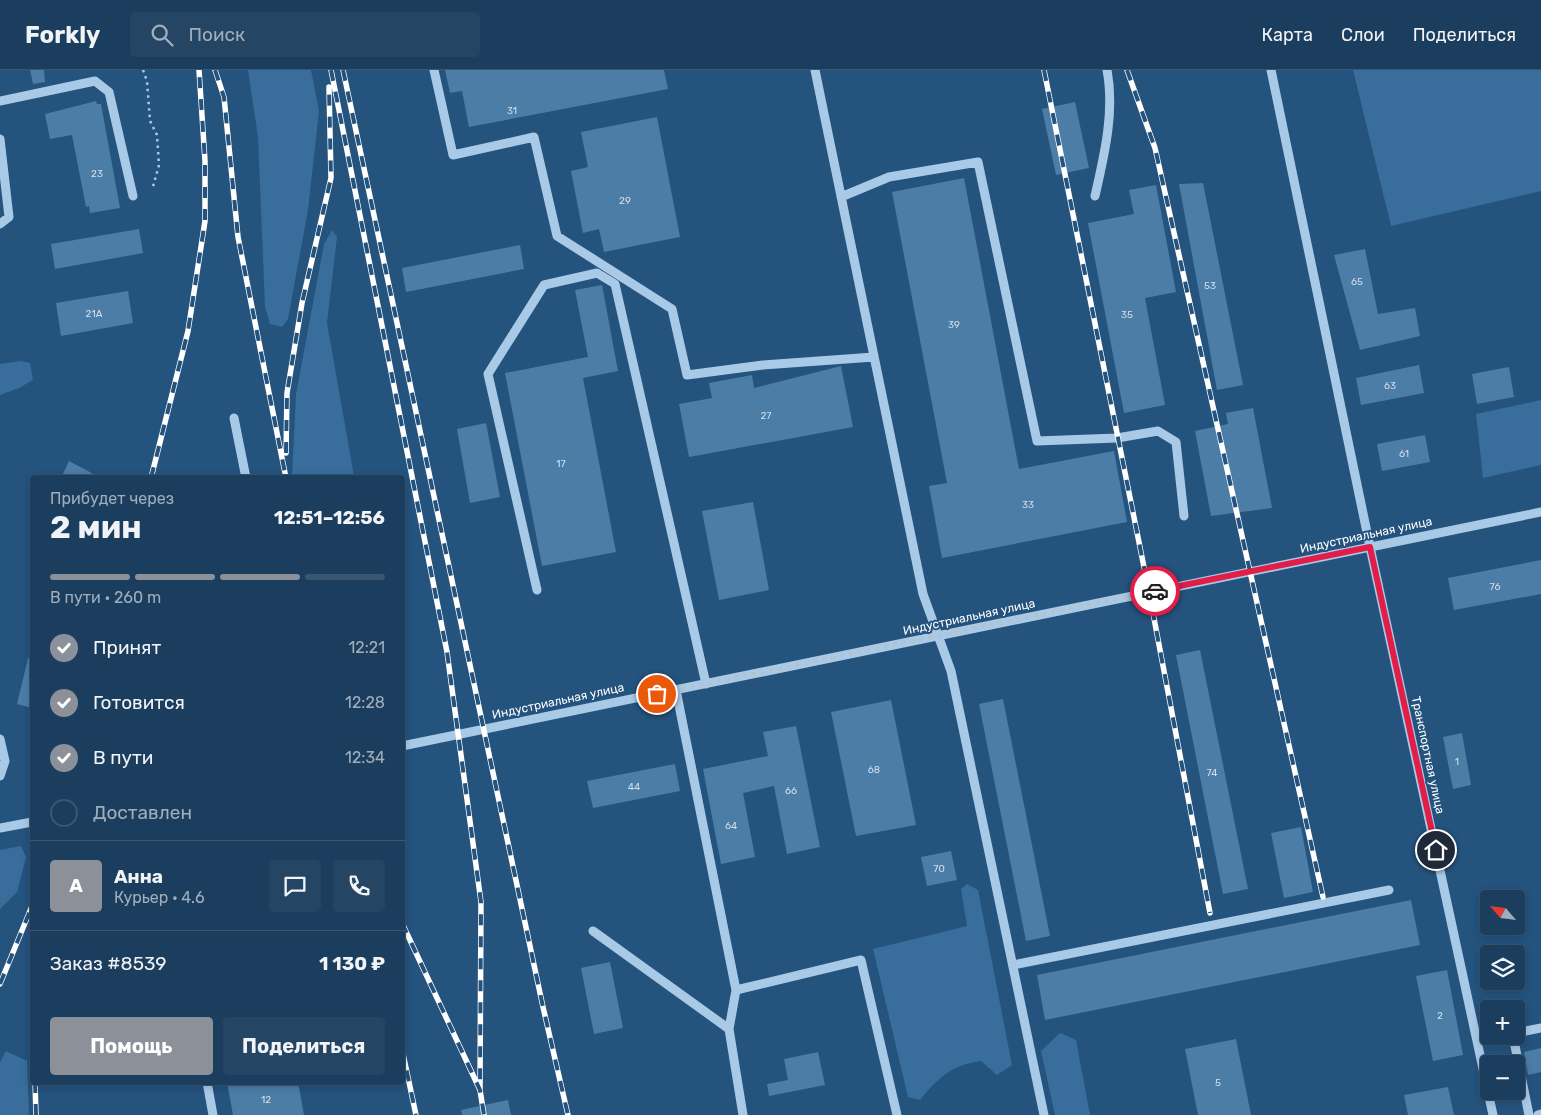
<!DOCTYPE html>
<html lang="ru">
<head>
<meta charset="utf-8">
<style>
  :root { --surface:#1b3e5e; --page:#244564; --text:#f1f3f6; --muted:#a0aebc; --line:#395773; --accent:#8c9099 }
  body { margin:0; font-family:Rubik,sans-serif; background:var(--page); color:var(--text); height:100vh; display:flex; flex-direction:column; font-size:19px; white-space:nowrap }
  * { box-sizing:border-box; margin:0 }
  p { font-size:16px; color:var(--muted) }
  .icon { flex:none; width:28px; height:28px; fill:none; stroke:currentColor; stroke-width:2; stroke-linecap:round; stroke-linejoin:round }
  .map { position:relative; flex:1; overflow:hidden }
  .details { position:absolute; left:30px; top:405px; width:375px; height:610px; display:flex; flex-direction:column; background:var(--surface); border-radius:5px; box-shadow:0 2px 8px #0003,0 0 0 1px var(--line) }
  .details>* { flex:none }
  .needle { width:32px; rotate:298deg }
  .buttons { position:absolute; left:1480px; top:820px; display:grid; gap:10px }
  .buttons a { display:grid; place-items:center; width:45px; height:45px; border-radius:5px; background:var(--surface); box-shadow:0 2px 8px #0003,0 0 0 1px var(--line); font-size:25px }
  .pin { position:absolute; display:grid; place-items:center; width:42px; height:42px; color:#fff; margin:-21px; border:2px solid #fff; border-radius:50%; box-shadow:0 1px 5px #0007 }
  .courier { position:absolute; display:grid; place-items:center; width:50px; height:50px; margin:-25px; border:4px solid #e11d48; border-radius:50%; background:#fff; color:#222; box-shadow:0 1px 6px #0007 }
  .headline em { font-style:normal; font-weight:700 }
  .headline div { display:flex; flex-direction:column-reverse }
  .headline { display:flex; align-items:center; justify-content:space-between; height:85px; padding:0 20px }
  h1 { font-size:32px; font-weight:700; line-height:38px }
  .bar { display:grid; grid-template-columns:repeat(4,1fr); gap:8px 5px; align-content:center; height:60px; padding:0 20px }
  .bar i { height:6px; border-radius:4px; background:var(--line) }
  .bar .on { background:var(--accent) }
  .bar p { grid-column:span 4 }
  .line { display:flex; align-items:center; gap:12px; padding:0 20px; border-top:1px solid var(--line) }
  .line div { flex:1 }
  .round { display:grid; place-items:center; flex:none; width:52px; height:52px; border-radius:5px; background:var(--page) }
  ol { padding:0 20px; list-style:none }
  li { display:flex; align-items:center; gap:15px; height:55px }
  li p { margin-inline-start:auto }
  li .icon { padding:5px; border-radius:50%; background:var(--accent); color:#fff; stroke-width:4 }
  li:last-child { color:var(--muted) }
  li i { width:28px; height:28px; border:2px solid var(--line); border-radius:50% }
  .primary-button { display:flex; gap:10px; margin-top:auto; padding:10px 20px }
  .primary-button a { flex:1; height:58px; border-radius:5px; background:var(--accent); color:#fff; font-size:20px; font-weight:700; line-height:58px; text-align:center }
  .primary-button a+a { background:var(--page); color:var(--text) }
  header { display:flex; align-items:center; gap:30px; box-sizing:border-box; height:70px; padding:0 25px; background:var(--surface); border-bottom:1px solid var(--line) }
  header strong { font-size:24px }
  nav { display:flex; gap:28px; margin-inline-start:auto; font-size:18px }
  .search { width:350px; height:45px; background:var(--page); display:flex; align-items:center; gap:12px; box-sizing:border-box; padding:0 18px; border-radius:5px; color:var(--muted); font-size:19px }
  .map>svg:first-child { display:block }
  .green { fill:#386d9c }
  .building { fill:#4c7da7 }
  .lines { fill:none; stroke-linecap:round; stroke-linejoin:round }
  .path { stroke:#a9cae6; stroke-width:2.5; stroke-dasharray:2.5 4; stroke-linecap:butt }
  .minor { stroke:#a9cae6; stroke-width:9 }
  .rail-casing { stroke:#fff; stroke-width:5.5 }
  .rail { stroke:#24537e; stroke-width:4; stroke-dasharray:11; stroke-linecap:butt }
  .done { stroke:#b2c3d2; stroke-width:5; stroke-dasharray:0 9 }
  .route { stroke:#e11d48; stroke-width:6 }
  .labels { text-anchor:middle; stroke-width:4; stroke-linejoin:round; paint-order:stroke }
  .number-label { font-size:10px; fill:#d2dee9 }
  .street-label { font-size:12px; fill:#fff; stroke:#24537e }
</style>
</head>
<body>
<header>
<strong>Forkly</strong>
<div class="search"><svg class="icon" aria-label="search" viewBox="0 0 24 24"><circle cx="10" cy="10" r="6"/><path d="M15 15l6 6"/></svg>Поиск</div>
<nav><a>Карта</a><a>Слои</a><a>Поделиться</a></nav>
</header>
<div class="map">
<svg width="1541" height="1045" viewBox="0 0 1541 1045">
  <rect width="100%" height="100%" fill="#24537e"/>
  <!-- green -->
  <path class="green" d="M248,0h63l8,41 -11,99 -20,109 -6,8 -12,-3 -5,-17 -7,-170z
    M1353,0h188v121l-150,35z
    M332,160l5,7 -10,86 27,153 -62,1 4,-83 28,-150z
    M21,291l9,2 3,17 -14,8 -19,7v-31z
    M1541,330v65l-58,13 -7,-64z
    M21,776l5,11 -9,35 -17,17v-59z
    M967,814l11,6 34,175 -15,10 -16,-14c-28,3 -44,18 -61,39l-12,-3 -35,-148 94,-23 -6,-37z
    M1060,963l16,7 14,75h-35l-14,-64z
    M6,981l21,10 2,54h-29v-53z"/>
  <!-- building -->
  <path class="building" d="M30,0h14l1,12 -12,2z
    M445,0h219l4,19 -199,38 -7,-36 -12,2z
    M96,31l1,3h4l19,104 -30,5 -1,-7 -3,1 -14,-72 -22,4 -5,-25z
    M1075,32l14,66 -33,7 -14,-66z
    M657,47l23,120 -76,15 -5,-23 -16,4 -12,-62 17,-4 -7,-35z
    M964,108l55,291 95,-18 13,71 -185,36 -13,-72 18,-3 -55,-291z
    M1203,113l40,202 -26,5 -38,-206z
    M1156,115l20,107 -31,6 20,107 -41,8 -36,-190 46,-9 -5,-24z
    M139,159l4,24 -88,16 -4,-25z
    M520,175l4,24 -118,23 -4,-24z
    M1365,179l13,65 37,-6 5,28 -60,14 -26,-95z
    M602,215l16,86 -35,7 33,174 -74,14 -37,-193 83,-16 -13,-67z
    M128,221l5,32 -72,13 -5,-33z
    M1419,295l5,28 -63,12 -5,-27z
    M841,296l12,61 -164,30 -10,-53 33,-6 -3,-15 43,-8 2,13z
    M1509,297l5,30 -37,7 -5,-30z
    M1253,338l19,100 -61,8 -16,-85 33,-7 -2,-11z
    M486,353l14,74 -30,6 -13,-74z
    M1425,365l5,27 -48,9 -5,-27z
    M69,391l32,17h-40z
    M753,432l16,88 -50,10 -17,-89z
    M1541,490v34l-87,16 -6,-32z
    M1200,580l48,239 -25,5 -47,-239z
    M28,588h4v50l-15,-4z
    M1003,629l47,237 -24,5 -47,-237z
    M891,630l25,125 -60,11 -25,-124z
    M796,656l24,121 -33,7 -13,-68 -31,7 12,64 -34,7 -18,-95 65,-13 -5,-24z
    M1462,663l9,52 -18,4 -10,-52z
    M675,694l5,27 -87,17 -6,-27z
    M1301,757l12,65 -29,6 -13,-65z
    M951,781l6,29 -30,6 -6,-29z
    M1411,830l9,45 -375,75 -8,-45z
    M610,892l13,66 -29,6 -13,-66z
    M1447,900l16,85 -30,6 -17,-85z
    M1236,969l15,76h-53l-13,-66z
    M1541,978v24l-13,3 -4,-23z
    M818,982l7,33 -56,11 -2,-12 21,-4 -4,-21z
    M227,1012h71l6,33h-71z
    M1448,1017l6,28h-46l-4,-20z
    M508,1030l3,15h-49l-1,-5z"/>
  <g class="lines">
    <!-- path -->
    <path class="path" d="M143,0l4,11 3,40 7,14 2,30 -7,25"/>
    <!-- minor -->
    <path class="minor" d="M434,0l19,85 81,-18 23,99 115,73 15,66 76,-10 111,-8
      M815,0l108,524 28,77 93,444
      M1271,0l99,477 123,568
      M0,31l95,-20 14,11 24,104
      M0,69l9,78 -9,7
      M1095,126c9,-40 20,-84 12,-126
      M841,127l48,-20 89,-15 59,279 80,-3 41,-7 18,11 8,74
      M234,348l12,60
      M537,520l-49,-216 56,-89 53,-12 18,11 91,400
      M676,620l60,300 -7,39 14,86
      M0,669l5,22 -5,15
      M402,676l1139,-234
      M0,758l32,-6
      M593,861l136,98
      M1013,895l376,-75
      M736,920l125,-30 36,155
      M1516,963l25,-5
      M1513,966l16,79
      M207,1012l6,33
      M1538,1045l3,-1"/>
    <defs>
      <path id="rail" d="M215,0l9,27 14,140 48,241
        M331,0l116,582 34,250 -1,188
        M343,0l200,937 25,108
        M1044,0l105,522 61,321
        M1127,0l28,78 168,749
        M286,383l1,-60 15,-90 29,-125 -2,-91
        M151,408l37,-147 17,-110v-60l-6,-91
        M402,853l78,167 4,25
        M0,914l32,-78
        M402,979l14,66
        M35,1012l1,33"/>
    </defs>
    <!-- rail casing -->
    <use href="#rail" class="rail-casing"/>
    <!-- rail -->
    <use href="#rail" class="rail"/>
  </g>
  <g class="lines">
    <!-- done -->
    <path class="done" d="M657,624l498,-103"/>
    <!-- route -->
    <path class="route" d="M1155,521l215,-44 66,303"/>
  </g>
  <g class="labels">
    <!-- number labels -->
    <g class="number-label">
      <text x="512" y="44">31</text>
      <text x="97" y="107">23</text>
      <text x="625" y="134">29</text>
      <text x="1357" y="215">65</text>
      <text x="1210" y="219">53</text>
      <text x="94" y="247">21А</text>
      <text x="1127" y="248">35</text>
      <text x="954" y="258">39</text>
      <text x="1390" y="319">63</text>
      <text x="766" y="349">27</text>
      <text x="1404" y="387">61</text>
      <text x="561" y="397">17</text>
      <text x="1028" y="438">33</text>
      <text x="1495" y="520">76</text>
      <text x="1457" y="695">1</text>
      <text x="874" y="703">68</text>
      <text x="1212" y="706">74</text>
      <text x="634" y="720">44</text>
      <text x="791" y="724">66</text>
      <text x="731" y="759">64</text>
      <text x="939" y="802">70</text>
      <text x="1440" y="949">2</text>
      <text x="1218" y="1016">5</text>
      <text x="266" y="1033">12</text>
    </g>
    <!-- street labels -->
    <g class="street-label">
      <text transform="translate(1366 465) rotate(-12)" y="4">Индустриальная улица</text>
      <text transform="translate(969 547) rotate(-12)" y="4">Индустриальная улица</text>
      <text transform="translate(558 631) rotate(-12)" y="4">Индустриальная улица</text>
      <text transform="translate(1428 685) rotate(78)" y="4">Транспортная улица</text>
    </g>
  </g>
</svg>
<div class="buttons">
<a><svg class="needle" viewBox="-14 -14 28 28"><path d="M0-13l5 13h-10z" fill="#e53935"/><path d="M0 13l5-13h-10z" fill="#a0aebc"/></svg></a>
<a><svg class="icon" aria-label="layers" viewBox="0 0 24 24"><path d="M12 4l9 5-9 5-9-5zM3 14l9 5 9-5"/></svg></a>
<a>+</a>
<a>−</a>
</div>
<div class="pin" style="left:657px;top:624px;background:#ea580c"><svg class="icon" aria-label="bag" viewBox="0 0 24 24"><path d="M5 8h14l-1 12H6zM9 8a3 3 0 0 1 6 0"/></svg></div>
<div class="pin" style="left:1436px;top:780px;background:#1f2937"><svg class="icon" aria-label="home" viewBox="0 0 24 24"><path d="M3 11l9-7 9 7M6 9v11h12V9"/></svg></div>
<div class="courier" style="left:1155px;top:521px"><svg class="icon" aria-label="car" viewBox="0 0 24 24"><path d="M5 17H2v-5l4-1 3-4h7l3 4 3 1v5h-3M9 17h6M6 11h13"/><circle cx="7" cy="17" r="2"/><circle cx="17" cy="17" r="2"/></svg></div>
<section class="details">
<div class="headline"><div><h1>2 мин</h1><p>Прибудет через</p></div><em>12:51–12:56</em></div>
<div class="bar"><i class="on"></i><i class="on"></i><i class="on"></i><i></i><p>В пути · 260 m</p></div>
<ol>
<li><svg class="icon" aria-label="check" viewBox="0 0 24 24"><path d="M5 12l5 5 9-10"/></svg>Принят<p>12:21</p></li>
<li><svg class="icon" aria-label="check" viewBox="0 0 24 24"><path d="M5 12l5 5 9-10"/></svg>Готовится<p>12:28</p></li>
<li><svg class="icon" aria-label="check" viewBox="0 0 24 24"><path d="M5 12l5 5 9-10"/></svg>В пути<p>12:34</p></li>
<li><i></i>Доставлен</li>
</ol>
<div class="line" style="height:90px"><b class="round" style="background:var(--accent);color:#fff">А</b><div><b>Анна</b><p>Курьер · 4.6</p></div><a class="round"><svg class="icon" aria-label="chat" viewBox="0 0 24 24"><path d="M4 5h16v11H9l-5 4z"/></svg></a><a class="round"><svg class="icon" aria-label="phone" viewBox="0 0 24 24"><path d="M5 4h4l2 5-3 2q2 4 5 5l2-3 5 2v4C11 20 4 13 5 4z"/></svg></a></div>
<div class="line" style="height:65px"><div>Заказ #8539</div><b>1 130 ₽</b></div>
<div class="primary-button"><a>Помощь</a><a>Поделиться</a></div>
</section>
</div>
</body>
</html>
